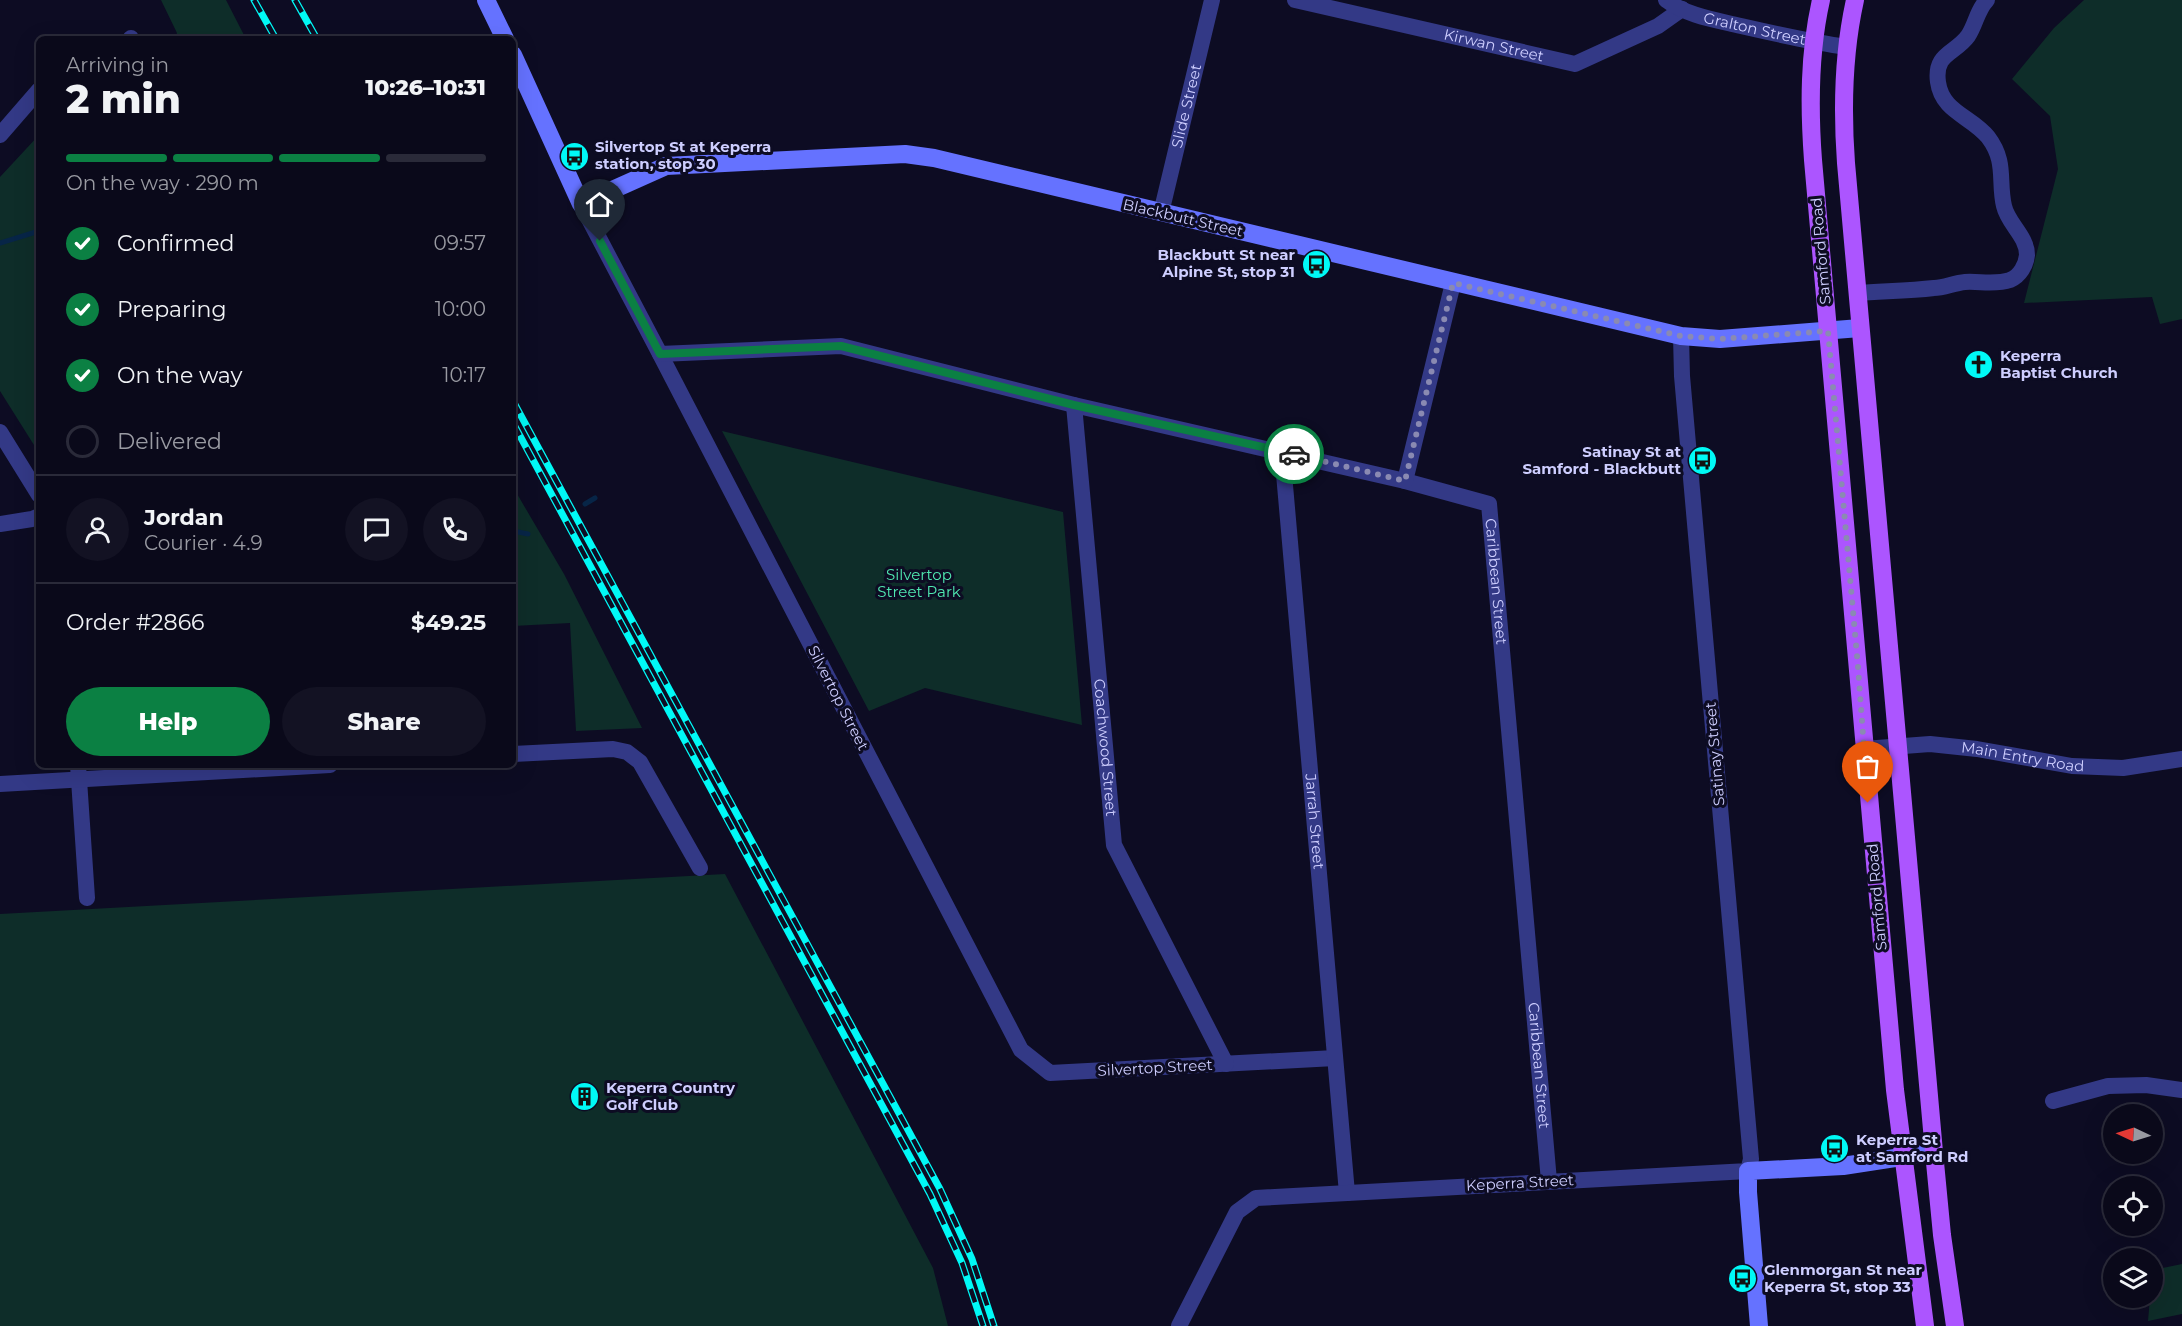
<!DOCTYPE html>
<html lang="en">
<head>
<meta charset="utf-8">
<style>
  :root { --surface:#0a091a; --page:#131223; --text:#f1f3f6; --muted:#999aa2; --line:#2a2a39; --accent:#0b8043 }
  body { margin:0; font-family:Montserrat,sans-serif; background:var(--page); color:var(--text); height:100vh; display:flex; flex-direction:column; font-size:22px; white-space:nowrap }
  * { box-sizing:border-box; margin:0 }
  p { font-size:20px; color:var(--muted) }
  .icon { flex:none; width:33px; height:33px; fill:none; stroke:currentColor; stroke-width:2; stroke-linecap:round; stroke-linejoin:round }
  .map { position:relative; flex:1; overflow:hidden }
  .panel { position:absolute; left:36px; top:36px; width:480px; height:732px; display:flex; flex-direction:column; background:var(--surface); border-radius:9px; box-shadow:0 6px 24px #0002,0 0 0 2px var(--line) }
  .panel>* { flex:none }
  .needle { width:39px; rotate:274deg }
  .fabs { position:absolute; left:2103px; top:1104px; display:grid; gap:12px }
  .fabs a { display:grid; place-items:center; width:60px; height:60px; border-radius:50%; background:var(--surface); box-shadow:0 6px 24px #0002,0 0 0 2px var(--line); font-size:30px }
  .pin { position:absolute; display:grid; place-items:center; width:51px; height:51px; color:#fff; margin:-62px -26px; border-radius:50% 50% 50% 0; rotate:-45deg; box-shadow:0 0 6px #0007 }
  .pin .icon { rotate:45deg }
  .courier { position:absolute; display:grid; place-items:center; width:60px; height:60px; margin:-30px; border:4px solid #0b8043; border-radius:50%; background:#fff; color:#222; box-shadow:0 2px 8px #0007 }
  .head em { font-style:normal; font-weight:800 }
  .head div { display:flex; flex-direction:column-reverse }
  .head { display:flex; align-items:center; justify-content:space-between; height:102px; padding:0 30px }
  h1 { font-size:39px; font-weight:800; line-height:45px }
  .bar { display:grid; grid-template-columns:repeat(4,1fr); gap:9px 6px; align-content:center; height:72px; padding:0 30px }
  .bar i { height:8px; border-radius:4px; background:var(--line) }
  .bar .on { background:var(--accent) }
  .bar p { grid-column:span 4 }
  .line { display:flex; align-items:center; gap:15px; padding:0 30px; border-top:2px solid var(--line) }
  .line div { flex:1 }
  .round { display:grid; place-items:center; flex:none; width:63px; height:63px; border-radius:32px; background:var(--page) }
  ol { padding:0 30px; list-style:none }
  li { display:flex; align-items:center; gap:18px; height:66px }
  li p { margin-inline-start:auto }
  li .icon { padding:6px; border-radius:50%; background:var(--accent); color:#fff; stroke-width:4 }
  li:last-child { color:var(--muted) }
  li i { width:33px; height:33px; border:3px solid var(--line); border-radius:50% }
  .button { display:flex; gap:12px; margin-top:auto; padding:12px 30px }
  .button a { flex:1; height:69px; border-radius:36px; background:var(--accent); color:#fff; font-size:24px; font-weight:800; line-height:69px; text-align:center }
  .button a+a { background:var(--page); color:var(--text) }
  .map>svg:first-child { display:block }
  .green { fill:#0e2d29 }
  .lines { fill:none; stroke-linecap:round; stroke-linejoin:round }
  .stream { stroke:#072547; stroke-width:5 }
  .street { stroke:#333986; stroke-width:16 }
  .secondary { stroke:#6572ff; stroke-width:18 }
  .primary { stroke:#ac55ff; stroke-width:18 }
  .rail-casing { stroke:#00f9f6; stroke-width:7 }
  .rail { stroke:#0d0c23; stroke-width:4.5; stroke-dasharray:14; stroke-linecap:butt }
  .done { stroke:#8a8ab2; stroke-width:6; stroke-dasharray:0 10.8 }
  .route { stroke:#0b8043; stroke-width:8 }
  .labels { text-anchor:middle; stroke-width:6; stroke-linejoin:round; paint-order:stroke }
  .street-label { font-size:15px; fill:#ceceff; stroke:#0d0c23 }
  .poi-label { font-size:15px; font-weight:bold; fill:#ceceff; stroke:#0d0c23; text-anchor:start }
  .park-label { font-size:15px; fill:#50e9b1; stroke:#0d0c23 }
</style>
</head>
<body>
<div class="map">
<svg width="2182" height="1326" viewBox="0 0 2182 1326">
  <rect width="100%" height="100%" fill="#0d0c23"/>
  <!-- green -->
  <path class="green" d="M161,0h65l20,39h-71l2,-6z
    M2084,0h98v319l-22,5 -8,-27 -128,6 34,-134 -8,-53 -38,-37 42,-51z
    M39,135v318l-39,-62v-214z
    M722,431l341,81 19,213 -157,-37 -56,23z
    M513,487l51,87 78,154 -66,3 -6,-108 -57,3z
    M725,874l208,394 15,58h-948v-412z
    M2182,1264v50l-34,7 2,-23h2l1,-28z"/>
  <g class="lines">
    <!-- stream -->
    <path class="stream" d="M0,243l39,-12
      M585,504l10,-6
      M513,531l15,3"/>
    <!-- street -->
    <g class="street">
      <path id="s1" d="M1295,0l280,64 83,-38 24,-17"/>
      <path id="s2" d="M1666,0c21,16 50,20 75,26 35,8 70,16 106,21"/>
      <path d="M130,39l1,-1"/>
      <path d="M0,135l39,-45"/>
      <path d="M581,204l79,150 361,696 29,23 285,-15"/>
      <path id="s3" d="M1161,213l51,-213"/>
      <path d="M1857,293c25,-2 51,-2 77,-5 10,0 20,-5 31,-6 14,-1 31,3 45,-2 10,-4 16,-15 17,-25 0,-19 -19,-31 -23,-49 -6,-25 3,-44 -16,-69 -17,-21 -46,-25 -50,-55 -4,-29 17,-28 30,-46 8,-12 9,-26 19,-36"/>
      <path id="s4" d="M660,354l181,-8 233,59 331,76 84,23 60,677"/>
      <path id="s5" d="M1074,405l40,440 112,219"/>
      <path d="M0,432l39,63"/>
      <path id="s6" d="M1282,451l65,742"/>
      <path d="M1405,481l48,-198"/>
      <path d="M0,524l32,-5 7,-3"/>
      <path id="s7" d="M1864,749l66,-5 47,5 95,17 51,2 59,-9"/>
      <path d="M513,754l100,-5 14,3 13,10 60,106"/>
      <path d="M78,765l9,133"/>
      <path d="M0,784l330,-19"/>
      <path d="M2053,1101l55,-15 38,-1 36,5"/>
      <path d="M1179,1326l58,-114 19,-14 492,-27 3,-12 -69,-783 -1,-40"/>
    </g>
    <!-- secondary -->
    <path class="secondary" d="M486,0l19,39
      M513,55l68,149 85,-38 239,-12 29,4 747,178 39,3 140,-11
      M1759,1326l-11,-134v-21l95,-5 91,-14"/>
    <!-- primary -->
    <path class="primary" d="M1821,0c-12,53 -12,106 -8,160l82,930 30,236
      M1855,0c-12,54 -13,108 -9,163l88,989 8,83 13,91"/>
    <defs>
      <path id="rail" d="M254,0l22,39
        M295,0l22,39
        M513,401l427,788 32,70 22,67
        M513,423l417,771 32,69 21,63"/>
    </defs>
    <!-- rail casing -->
    <use href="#rail" class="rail-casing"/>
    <!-- rail -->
    <use href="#rail" class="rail"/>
  </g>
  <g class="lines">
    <!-- done -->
    <path class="done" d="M1294,454l111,27 48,-198 228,53 39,3 108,-8 30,336 10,136"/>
    <!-- route -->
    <path class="route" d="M600,241l60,113 181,-8 233,59 220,49"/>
  </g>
  <!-- icons -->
  <defs>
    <symbol id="bus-disc" viewBox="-11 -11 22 22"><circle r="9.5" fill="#00f9f6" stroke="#0d0c23"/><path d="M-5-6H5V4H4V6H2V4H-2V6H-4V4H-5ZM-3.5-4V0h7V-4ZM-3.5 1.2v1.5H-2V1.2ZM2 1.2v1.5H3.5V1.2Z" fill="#111"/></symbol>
    <symbol id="church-disc" viewBox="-11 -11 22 22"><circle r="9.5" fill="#00f9f6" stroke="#0d0c23"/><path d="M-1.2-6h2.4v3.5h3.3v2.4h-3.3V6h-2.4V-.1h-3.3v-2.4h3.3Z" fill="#111"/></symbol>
    <symbol id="building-disc" viewBox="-11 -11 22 22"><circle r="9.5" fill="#00f9f6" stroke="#0d0c23"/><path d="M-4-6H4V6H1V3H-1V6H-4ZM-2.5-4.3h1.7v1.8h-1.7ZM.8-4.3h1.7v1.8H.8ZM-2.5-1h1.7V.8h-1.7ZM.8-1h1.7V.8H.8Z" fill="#111"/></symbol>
  </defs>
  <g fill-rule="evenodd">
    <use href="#bus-disc" x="558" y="140" width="33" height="33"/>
    <use href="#bus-disc" x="1300" y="248" width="33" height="33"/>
    <use href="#church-disc" x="1962" y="348" width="33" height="33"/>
    <use href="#bus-disc" x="1686" y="444" width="33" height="33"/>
    <use href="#building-disc" x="568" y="1080" width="33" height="33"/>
    <use href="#bus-disc" x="1818" y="1132" width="33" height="33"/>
    <use href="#bus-disc" x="1726" y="1262" width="33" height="33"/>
  </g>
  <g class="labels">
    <!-- street labels -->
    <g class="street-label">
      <text dy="5" stroke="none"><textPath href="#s2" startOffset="94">Gralton Street</textPath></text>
      <text dy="5" stroke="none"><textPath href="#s1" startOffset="204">Kirwan Street</textPath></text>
      <text dy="5" stroke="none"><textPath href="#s3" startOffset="110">Slide Street</textPath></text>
      <text transform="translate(1183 218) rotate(13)" y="5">Blackbutt Street</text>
      <text transform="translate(1821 251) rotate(-95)" y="5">Samford Road</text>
      <text dy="5" stroke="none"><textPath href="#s4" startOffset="926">Caribbean Street</textPath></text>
      <text transform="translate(838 698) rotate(63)" y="5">Silvertop Street</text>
      <text dy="5" stroke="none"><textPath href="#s5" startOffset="344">Coachwood Street</textPath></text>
      <text transform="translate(1715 754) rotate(-95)" y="5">Satinay Street</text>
      <text dy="5" stroke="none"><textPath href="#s7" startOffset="160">Main Entry Road</textPath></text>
      <text dy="5" stroke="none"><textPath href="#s6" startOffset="372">Jarrah Street</textPath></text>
      <text transform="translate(1877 897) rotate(-95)" y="5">Samford Road</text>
      <text dy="5" stroke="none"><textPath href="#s4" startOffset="1412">Caribbean Street</textPath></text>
      <text transform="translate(1155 1068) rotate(-3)" y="5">Silvertop Street</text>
      <text transform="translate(1520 1183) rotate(-3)" y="5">Keperra Street</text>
    </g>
    <!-- poi labels -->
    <g class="poi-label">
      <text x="595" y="152">Silvertop St at Keperra<tspan x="595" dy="17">station, stop 30</tspan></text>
      <text x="1295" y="260" text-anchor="end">Blackbutt St near<tspan x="1295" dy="17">Alpine St, stop 31</tspan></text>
      <text x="2000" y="361">Keperra<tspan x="2000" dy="17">Baptist Church</tspan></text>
      <text x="1681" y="457" text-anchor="end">Satinay St at<tspan x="1681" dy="17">Samford - Blackbutt</tspan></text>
      <text x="606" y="1093">Keperra Country<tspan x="606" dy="17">Golf Club</tspan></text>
      <text x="1856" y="1145">Keperra St<tspan x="1856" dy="17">at Samford Rd</tspan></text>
      <text x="1764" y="1275">Glenmorgan St near<tspan x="1764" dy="17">Keperra St, stop 33</tspan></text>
    </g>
    <!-- park labels -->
    <g class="park-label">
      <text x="919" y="580">Silvertop<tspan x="919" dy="17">Street Park</tspan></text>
    </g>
  </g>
</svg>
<div class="fabs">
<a><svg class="needle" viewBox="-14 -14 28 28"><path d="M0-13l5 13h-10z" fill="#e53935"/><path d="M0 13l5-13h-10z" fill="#999aa2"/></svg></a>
<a><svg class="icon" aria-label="locate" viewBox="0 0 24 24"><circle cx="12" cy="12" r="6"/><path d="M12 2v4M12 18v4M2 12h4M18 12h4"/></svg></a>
<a><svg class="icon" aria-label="layers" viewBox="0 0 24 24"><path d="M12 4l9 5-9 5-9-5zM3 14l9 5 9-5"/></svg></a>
</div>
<div class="pin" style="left:1868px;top:803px;background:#ea580c"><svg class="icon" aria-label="bag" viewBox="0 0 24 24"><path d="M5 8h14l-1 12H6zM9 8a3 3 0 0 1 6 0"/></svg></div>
<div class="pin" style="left:600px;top:241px;background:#1f2937"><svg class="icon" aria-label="home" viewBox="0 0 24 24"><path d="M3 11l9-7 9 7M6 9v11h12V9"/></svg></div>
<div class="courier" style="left:1294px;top:454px"><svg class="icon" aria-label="car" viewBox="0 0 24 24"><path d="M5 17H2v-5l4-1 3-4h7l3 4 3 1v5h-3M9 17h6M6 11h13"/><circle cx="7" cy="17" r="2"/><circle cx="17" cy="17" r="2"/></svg></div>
<section class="panel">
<div class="head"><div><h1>2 min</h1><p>Arriving in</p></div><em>10:26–10:31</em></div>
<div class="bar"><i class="on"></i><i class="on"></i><i class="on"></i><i></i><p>On the way · 290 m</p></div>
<ol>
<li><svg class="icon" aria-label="check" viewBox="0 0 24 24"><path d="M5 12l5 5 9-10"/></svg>Confirmed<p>09:57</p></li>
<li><svg class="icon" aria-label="check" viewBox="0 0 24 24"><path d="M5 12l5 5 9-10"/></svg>Preparing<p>10:00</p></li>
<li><svg class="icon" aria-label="check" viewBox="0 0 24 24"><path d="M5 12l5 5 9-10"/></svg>On the way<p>10:17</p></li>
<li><i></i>Delivered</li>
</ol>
<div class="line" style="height:108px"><a class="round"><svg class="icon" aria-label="person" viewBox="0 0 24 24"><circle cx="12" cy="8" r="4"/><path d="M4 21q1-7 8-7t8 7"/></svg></a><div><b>Jordan</b><p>Courier · 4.9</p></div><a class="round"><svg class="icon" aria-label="chat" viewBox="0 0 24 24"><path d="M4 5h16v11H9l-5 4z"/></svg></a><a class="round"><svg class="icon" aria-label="phone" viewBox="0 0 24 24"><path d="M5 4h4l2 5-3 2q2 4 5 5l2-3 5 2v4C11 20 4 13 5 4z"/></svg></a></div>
<div class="line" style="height:78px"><div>Order #2866</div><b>$49.25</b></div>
<div class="button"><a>Help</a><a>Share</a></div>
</section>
</div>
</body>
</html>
